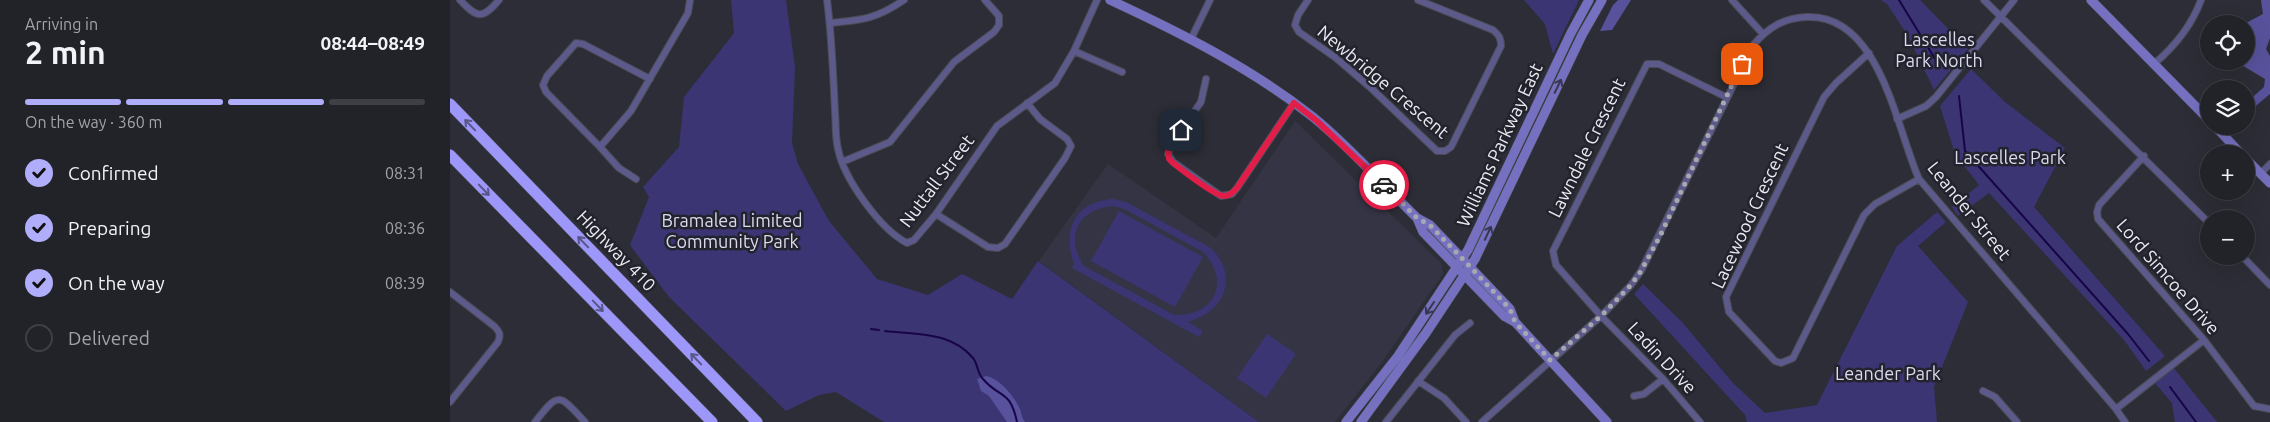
<!DOCTYPE html>
<html lang="en">
<head>
<meta charset="utf-8">
<style>
  :root { --surface:#222229; --page:#2e2f35; --text:#f1f3f6; --muted:#a2a4a8; --line:#3f3f46; --accent:#b0aefa }
  body { margin:0; font-family:Ubuntu,sans-serif; background:var(--page); color:var(--text); height:100vh; display:flex; flex-direction:column; font-size:19px; white-space:nowrap }
  * { box-sizing:border-box; margin:0 }
  p { font-size:16px; color:var(--muted) }
  .icon { flex:none; width:28px; height:28px; fill:none; stroke:currentColor; stroke-width:2; stroke-linecap:round; stroke-linejoin:round }
  .map { position:relative; flex:1; overflow:hidden }
  .sheet { display:flex; flex-direction:column; background:var(--surface); width:450px }
  .sheet>* { flex:none }
  .tools { position:absolute; left:1750px; top:15px; display:grid; gap:10px }
  .tools a { display:grid; place-items:center; width:55px; height:55px; border-radius:50%; background:var(--surface); box-shadow:0 5px 20px #0002,0 0 0 1px var(--line); font-size:25px }
  .pin { position:absolute; display:grid; place-items:center; width:42px; height:42px; color:#fff; margin:-21px; border-radius:10px; box-shadow:0 2px 8px #0006 }
  .courier { position:absolute; display:grid; place-items:center; width:50px; height:50px; margin:-25px; border:4px solid #e11d48; border-radius:50%; background:#fff; color:#222; box-shadow:0 1px 6px #0007 }
  .overview em { font-style:normal; font-weight:600 }
  .overview div { display:flex; flex-direction:column-reverse }
  .overview { display:flex; align-items:center; justify-content:space-between; height:85px; padding:0 25px }
  h1 { font-size:32px; font-weight:600; line-height:38px }
  .bar { display:grid; grid-template-columns:repeat(4,1fr); gap:8px 5px; align-content:center; height:60px; padding:0 25px }
  .bar i { height:6px; border-radius:4px; background:var(--line) }
  .bar .on { background:var(--accent) }
  .bar p { grid-column:span 4 }
  ol { padding:0 25px; list-style:none }
  li { display:flex; align-items:center; gap:15px; height:55px }
  li p { margin-inline-start:auto }
  li .icon { padding:5px; border-radius:50%; background:var(--accent); color:#111; stroke-width:4 }
  li:last-child { color:var(--muted) }
  li i { width:28px; height:28px; border:2px solid var(--line); border-radius:50% }
  main { display:flex; flex:1; min-height:0 }
  .map>svg:first-child { display:block }
  .built { fill:#343445 }
  .green { fill:#3b3573; fill-rule:evenodd }
  .forest { fill:#57529b }
  .lines { fill:none; stroke-linecap:round; stroke-linejoin:round }
  .stream { stroke:#180449; stroke-width:2 }
  .street-casing { stroke:#4b4b55; stroke-width:8 }
  .secondary-casing { stroke:#4b4b55; stroke-width:10 }
  .highway-casing { stroke:#4b4b55; stroke-width:12 }
  .street { stroke:#5c5a8b; stroke-width:6 }
  .secondary { stroke:#7571c0; stroke-width:9 }
  .highway { stroke:#9c97f9; stroke-width:11 }
  .oneway { stroke:#383652 }
  .oneway2 { stroke:#595789 }
  .done { stroke:#a8a8b0; stroke-width:5; stroke-dasharray:0 9 }
  .route { stroke:#e11d48; stroke-width:6 }
  .labels { text-anchor:middle; stroke-width:5; stroke-linejoin:round; paint-order:stroke }
  .park-label { font-size:18px; fill:#dadaef; stroke:#23232d }
  .street-label { font-size:18px; fill:#eaeaf1; stroke:#23232d }
</style>
</head>
<body>
<main>
<section class="sheet">
<div class="overview"><div><h1>2 min</h1><p>Arriving in</p></div><em>08:44–08:49</em></div>
<div class="bar"><i class="on"></i><i class="on"></i><i class="on"></i><i></i><p>On the way · 360 m</p></div>
<ol>
<li><svg class="icon" aria-label="check" viewBox="0 0 24 24"><path d="M5 12l5 5 9-10"/></svg>Confirmed<p>08:31</p></li>
<li><svg class="icon" aria-label="check" viewBox="0 0 24 24"><path d="M5 12l5 5 9-10"/></svg>Preparing<p>08:36</p></li>
<li><svg class="icon" aria-label="check" viewBox="0 0 24 24"><path d="M5 12l5 5 9-10"/></svg>On the way<p>08:39</p></li>
<li><i></i>Delivered</li>
</ol>
</section>
<div class="map">
<svg width="1820" height="422" viewBox="0 0 1820 422">
  <rect width="100%" height="100%" fill="#2d2d37"/>
  <!-- built -->
  <path class="built" d="M845,121l146,142 2,11 -61,88 -47,60h-76l-220,-161 69,-97 108,74z"/>
  <!-- green -->
  <path class="green" d="M281,0h55l9,67 -3,76 6,21 31,57 48,58 51,16 34,-21 50,25 26,-38 221,161h-375l-48,-30 -17,3 -33,16 -117,-114 -39,-52 19,-48 -6,-10 36,-40 5,-50 50,-64z
    M1074,0h55l-26,54 -8,-30z
    M1431,0h39l48,49 -34,41 -26,-54 -21,-32z
    M1521,69l34,33 60,46 -31,59 131,149 -19,15 -22,-31 -135,-147 -31,23 -6,-9 27,-22 -24,-31 -15,-48z
    M663,199l13,3 85,46c29,29 13,64 -23,74l15,9 -4,6 -127,-69 2,-4c-12,-35 1,-62 39,-65zM664,206l12,4 77,42c28,29 12,65 -29,63l-90,-49c-20,-30 -5,-58 30,-60z
    M669,211l84,46 -28,50 -84,-46z
    M1487,212l9,10 -28,24 50,56 -34,85 3,35h-190l-2,-7 -111,-121 9,-10 39,38 50,60 33,31 52,-8 80,-159z
    M817,334l29,20 -30,44 -29,-20z
    M1723,367l44,55h-42l-3,-19 -18,-21z"/>
  <!-- forest -->
  <path class="forest" d="M1168,0h13l-19,30 -12,1 13,-26z
    M1811,0h9v38l-4,11 4,7v38l-24,20v-11l18,-16 1,-8 -30,-18h11v-37h-2l19,-10z
    M536,376c13,2 27,19 33,31 3,5 2,10 6,15h-18l-18,-26 -8,-5 -4,-12z"/>
  <g class="lines">
    <!-- stream -->
    <path class="stream" d="M1449,0l41,67
      M1509,96l6,55 163,183 21,27
      M421,329l8,1
      M435,331c32,4 65,0 88,27 5,6 4,15 10,21 17,20 27,10 34,43
      M1720,387l26,35"/>
    <defs>
      <path id="street" d="M10,0c17,18 22,20 39,0
        M377,0c5,37 6,74 8,111 1,12 0,26 3,38 6,30 42,80 69,94l7,-3 22,-26 61,-88 58,-43 19,-32 23,-51
        M858,0l-10,15 -3,10 4,7 37,26 36,31 65,62h8l6,-4 50,-101c0,-8 -2,-11 -8,-16l-75,-30
        M1282,0l31,34
        M1534,0l225,223
        M380,23c33,-3 46,-4 74,-23
        M741,39l19,-39
        M624,51l48,21
        M1419,53l-33,30 -12,14 -98,200 3,15 46,49 6,2 12,-5 71,-143 11,-11 44,-25
        M1704,64c20,-17 38,-39 47,-64
        M200,79l-67,-35 -7,-1 -29,33 -4,9 3,7 54,55 31,-36 57,-98 2,-13
        M756,79l-5,23 -30,42 -3,10 5,8 48,34 11,-2 5,-6 57,-85
        M1447,119l29,-13 10,-9 78,-97
        M150,147l19,21 17,11
        M1694,156l-45,49 -2,7 1,7 106,121 50,66 16,3
        M392,162l48,-20 64,-80 40,-30 5,-7v-9l-14,-16
        M1811,173l9,-9
        M486,214l52,33 10,1 7,-4 60,-86 6,-12 -4,-7 -27,-20 -13,-16
        M1792,256l28,29
        M0,292l44,34c6,6 7,9 4,16l-48,60
        M968,381l26,17 22,24
        M1533,391l12,6 22,25
        M1184,396l10,-2 19,-15
        M1666,409l88,-69
        M85,422c24,-31 24,-28 50,0
        M936,422l69,-87 15,-12
        M1032,422l119,-106 30,-31 10,-14 113,-227c15,-17 30,-26 52,-27 74,-4 90,111 113,162l197,230 9,13
        M1250,422l-37,-43 -62,-63 -45,-51 -3,-14 94,-187h12l67,33"/>
      <path id="secondary" d="M660,0c71,33 141,68 203,117 37,30 70,68 104,101l13,7 80,84 5,13
        M1641,0l118,120
        M1765,126l26,28
        M1796,159l24,24
        M967,218l6,14 81,84 11,6 92,100
        M896,422l52,-66 70,-106 103,-217 18,-33
        M911,422l65,-89 49,-74 107,-224 20,-35"/>
      <path id="highway" d="M0,104l307,318
        M0,155l262,267"/>
    </defs>
    <!-- street casing -->
    <use href="#street" class="street-casing"/>
    <!-- secondary casing -->
    <use href="#secondary" class="secondary-casing"/>
    <!-- highway casing -->
    <use href="#highway" class="highway-casing"/>
    <!-- street -->
    <use href="#street" class="street"/>
    <!-- secondary -->
    <use href="#secondary" class="secondary"/>
    <!-- highway -->
    <use href="#highway" class="highway"/>
  </g>
  <!-- one-way arrows -->
  <defs><path id="oneway-shaft" d="M-6 0H5M1.5-3L5.5 0L1.5 3" fill="none" stroke-width="1.6" stroke-linecap="round" stroke-linejoin="round" transform="scale(1.25)"/></defs>
  <g class="oneway">
    <use href="#oneway-shaft" transform="translate(1108 86) rotate(-64)"/>
    <use href="#oneway-shaft" transform="translate(1038 233) rotate(-65)"/>
    <use href="#oneway-shaft" transform="translate(980 308) rotate(124)"/>
  </g>
  <g class="oneway2">
    <use href="#oneway-shaft" transform="translate(20 125) rotate(-134)"/>
    <use href="#oneway-shaft" transform="translate(34 190) rotate(46)"/>
    <use href="#oneway-shaft" transform="translate(133 242) rotate(-134)"/>
    <use href="#oneway-shaft" transform="translate(148 306) rotate(46)"/>
    <use href="#oneway-shaft" transform="translate(246 359) rotate(-134)"/>
  </g>
  <g class="lines">
    <!-- done -->
    <path class="done" d="M934,185l33,33 13,7 46,48 34,36 5,13 35,38 51,-44 30,-31 10,-14 19,-35 82,-172"/>
    <!-- route -->
    <path class="route" d="M731,130l-12,18v11c7,7 46,37 55,37 6,0 9,-4 13,-8l57,-85 23,18 67,64"/>
  </g>
  <g class="labels">
    <!-- park labels -->
    <g class="park-label">
      <text x="1489" y="46">Lascelles<tspan x="1489" dy="21">Park North</tspan></text>
      <text x="1560" y="164">Lascelles Park</text>
      <text x="282" y="227">Bramalea Limited<tspan x="282" dy="21">Community Park</tspan></text>
      <text x="1438" y="380">Leander Park</text>
    </g>
    <!-- street labels -->
    <g class="street-label">
      <text transform="translate(933 82) rotate(40)" y="6">Newbridge Crescent</text>
      <text transform="translate(1050 145) rotate(-65)" y="6">Williams Parkway East</text>
      <text transform="translate(1137 148) rotate(-64)" y="6">Lawndale Crescent</text>
      <text transform="translate(487 181) rotate(-53)" y="6">Nuttall Street</text>
      <text transform="translate(1519 211) rotate(51)" y="6">Leander Street</text>
      <text transform="translate(1300 216) rotate(-65)" y="6">Lacewood Crescent</text>
      <text transform="translate(166 251) rotate(46)" y="6">Highway 410</text>
      <text transform="translate(1718 277) rotate(49)" y="6">Lord Simcoe Drive</text>
      <text transform="translate(1212 358) rotate(47)" y="6">Ladin Drive</text>
    </g>
  </g>
</svg>
<div class="tools">
<a><svg class="icon" aria-label="locate" viewBox="0 0 24 24"><circle cx="12" cy="12" r="6"/><path d="M12 2v4M12 18v4M2 12h4M18 12h4"/></svg></a>
<a><svg class="icon" aria-label="layers" viewBox="0 0 24 24"><path d="M12 4l9 5-9 5-9-5zM3 14l9 5 9-5"/></svg></a>
<a>+</a>
<a>−</a>
</div>
<div class="pin" style="left:1292px;top:64px;background:#ea580c"><svg class="icon" aria-label="bag" viewBox="0 0 24 24"><path d="M5 8h14l-1 12H6zM9 8a3 3 0 0 1 6 0"/></svg></div>
<div class="pin" style="left:731px;top:130px;background:#1f2937"><svg class="icon" aria-label="home" viewBox="0 0 24 24"><path d="M3 11l9-7 9 7M6 9v11h12V9"/></svg></div>
<div class="courier" style="left:934px;top:185px"><svg class="icon" aria-label="car" viewBox="0 0 24 24"><path d="M5 17H2v-5l4-1 3-4h7l3 4 3 1v5h-3M9 17h6M6 11h13"/><circle cx="7" cy="17" r="2"/><circle cx="17" cy="17" r="2"/></svg></div>
</div>
</main>
</body>
</html>
